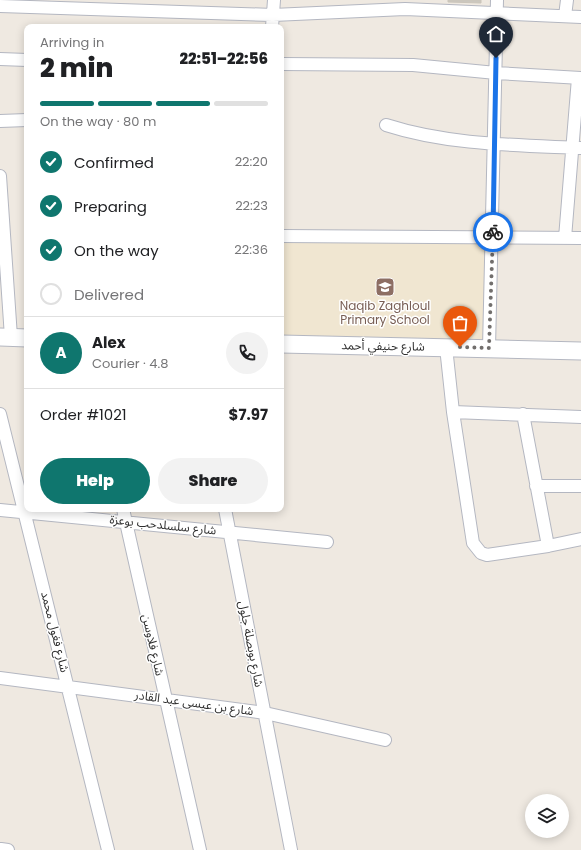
<!DOCTYPE html>
<html lang="en">
<head>
<meta charset="utf-8">
<style>
  :root { --surface:#fff; --page:#f2f2f2; --text:#202124; --muted:#757577; --line:#e0e0e0; --accent:#0f766e }
  body { margin:0; font-family:Poppins,"Noto Sans Arabic",sans-serif; background:var(--page); color:var(--text); height:100vh; display:flex; flex-direction:column; font-size:15px; white-space:nowrap }
  * { box-sizing:border-box; margin:0 }
  p { font-size:13px; color:var(--muted) }
  .icon { flex:none; width:22px; height:22px; fill:none; stroke:currentColor; stroke-width:2; stroke-linecap:round; stroke-linejoin:round }
  .map { position:relative; flex:1; overflow:hidden }
  .sheet { position:absolute; left:24px; top:24px; width:260px; height:488px; display:flex; flex-direction:column; background:var(--surface); border-radius:8px; box-shadow:0 2px 10px #0003 }
  .sheet>* { flex:none }
  .buttons { position:absolute; left:525px; top:794px; display:grid; gap:8px }
  .buttons a { display:grid; place-items:center; width:44px; height:44px; border-radius:50%; background:var(--surface); box-shadow:0 2px 10px #0003; font-size:20px }
  .pin { position:absolute; display:grid; place-items:center; width:34px; height:34px; color:#fff; margin:-41px -17px; border-radius:50% 50% 50% 0; rotate:-45deg; box-shadow:0 0 4px #0007 }
  .pin .icon { rotate:45deg }
  .courier { position:absolute; display:grid; place-items:center; width:40px; height:40px; margin:-20px; border:3px solid #1a73e8; border-radius:50%; background:#fff; color:#222; box-shadow:0 1px 5px #0007 }
  .overview em { font-style:normal; font-weight:800 }
  .overview div { display:flex; flex-direction:column-reverse }
  .overview { display:flex; align-items:center; justify-content:space-between; height:68px; padding:0 16px }
  h1 { font-size:26px; font-weight:800; line-height:30px }
  .bar { display:grid; grid-template-columns:repeat(4,1fr); gap:6px 4px; align-content:center; height:48px; padding:0 16px }
  .bar i { height:5px; border-radius:3px; background:var(--line) }
  .bar .active { background:var(--accent) }
  .bar p { grid-column:span 4 }
  .line { display:flex; align-items:center; gap:10px; padding:0 16px; border-top:1px solid var(--line) }
  .line div { flex:1 }
  .round { display:grid; place-items:center; flex:none; width:42px; height:42px; border-radius:21px; background:var(--page) }
  ol { padding:0 16px; list-style:none }
  li { display:flex; align-items:center; gap:12px; height:44px }
  li p { margin-inline-start:auto }
  li .icon { padding:4px; border-radius:50%; background:var(--accent); color:#fff; stroke-width:4 }
  li:last-child { color:var(--muted) }
  li i { width:22px; height:22px; border:2px solid var(--line); border-radius:50% }
  .action { display:flex; gap:8px; margin-top:auto; padding:8px 16px }
  .action a { flex:1; height:46px; border-radius:24px; background:var(--accent); color:#fff; font-size:16px; font-weight:800; line-height:46px; text-align:center }
  .action a+a { background:var(--page); color:var(--text) }
  .map>svg:first-child { display:block }
  .education { fill:#f0e6d1 }
  .building { fill:#cbc7bf; stroke:#cbc5ba }
  .lines { fill:none; stroke-linecap:round; stroke-linejoin:round }
  .street-casing { stroke:#b4b7c1; stroke-width:14 }
  .secondary-casing { stroke:#b4b7c1; stroke-width:19 }
  .street { stroke:#fff; stroke-width:12 }
  .secondary { stroke:#fff; stroke-width:17 }
  .done { stroke:#726f6d; stroke-width:4; stroke-dasharray:0 7.2 }
  .route { stroke:#1a73e8; stroke-width:5 }
  .labels { text-anchor:middle; stroke-width:3; stroke-linejoin:round; paint-order:stroke }
  .education-label { font-size:12px; fill:#785e54; stroke:#fff }
  .street-label { font-size:12px; fill:#2e2e2e; stroke:#fff }
</style>
</head>
<body>
<div class="map">
<svg width="581" height="850" viewBox="0 0 581 850">
  <rect width="100%" height="100%" fill="#efe9e1"/>
  <!-- education -->
  <path class="education" d="M281,235l210,1 -4,111 -206,-8z"/>
  <!-- building -->
  <path class="building" d="M448,0h33v3l-33,-1z"/>
  <g class="lines">
    <defs>
      <path id="street" d="M0,6l273,9 132,-6 176,8
        M565,16l2,-16
        M272,27l2,-27
        M0,59l27,1
        M281,64l132,1 83,8 85,5
        M0,121l27,-1
        M386,125c62,20 130,20 195,23
        M0,176l11,161
        M281,236l300,2
        M565,238l13,-160
        M446,347l7,65 20,131 8,10 6,2 61,-9 33,-7
        M489,348l8,-348
        M453,412l128,5
        M0,414l108,436
        M523,414l25,132
        M536,486h45
        M123,509l77,341
        M225,509l66,341
        M0,510l327,32
        M0,678l265,35 120,27
        M1,849l7,1"/>
      <path id="secondary" d="M0,337l27,1
        M281,344l300,7"/>
    </defs>
    <!-- street casing -->
    <use href="#street" class="street-casing"/>
    <!-- secondary casing -->
    <use href="#secondary" class="secondary-casing"/>
    <!-- street -->
    <use href="#street" class="street"/>
    <!-- secondary -->
    <use href="#secondary" class="secondary"/>
  </g>
  <g class="lines">
    <!-- done -->
    <path class="done" d="M460,347l29,1 4,-116"/>
    <!-- route -->
    <path class="route" d="M493,232l3,-174"/>
  </g>
  <!-- icons -->
  <defs>
    <symbol id="school-square" viewBox="-11 -11 22 22"><rect x="-9" y="-9" width="18" height="18" rx="4" fill="#8d6e63" stroke="#fff"/><path d="M0-5L7-2L0 1L-7-2ZM-4 1L0 2.5L4 1V4Q0 6-4 4Z" fill="#fff"/></symbol>
  </defs>
  <g fill-rule="evenodd">
    <use href="#school-square" x="374" y="276" width="22" height="22"/>
  </g>
  <g class="labels">
    <!-- education labels -->
    <g class="education-label">
      <text x="385" y="310">Naqib Zaghloul<tspan x="385" dy="14">Primary School</tspan></text>
    </g>
    <!-- street labels -->
    <g class="street-label">
      <text transform="translate(383 346) rotate(1)" y="4">شارع حنيفي أحمد</text>
      <text transform="translate(163 525) rotate(6)" y="4">شارع سلسلدحب بوعزة</text>
      <text transform="translate(55 632) rotate(76)" y="4">شارع فغول محمد</text>
      <text transform="translate(251 644) rotate(79)" y="4">شارع بوبصلة جلول</text>
      <text transform="translate(153 645) rotate(77)" y="4">شارع فلاوسن</text>
      <text transform="translate(194 703) rotate(8)" y="4">شارع بن عيسى عبد القادر</text>
    </g>
  </g>
</svg>
<div class="buttons">
<a><svg class="icon" aria-label="layers" viewBox="0 0 24 24"><path d="M12 4l9 5-9 5-9-5zM3 14l9 5 9-5"/></svg></a>
</div>
<div class="pin" style="left:460px;top:347px;background:#ea580c"><svg class="icon" aria-label="bag" viewBox="0 0 24 24"><path d="M5 8h14l-1 12H6zM9 8a3 3 0 0 1 6 0"/></svg></div>
<div class="pin" style="left:496px;top:58px;background:#1f2937"><svg class="icon" aria-label="home" viewBox="0 0 24 24"><path d="M3 11l9-7 9 7M6 9v11h12V9"/></svg></div>
<div class="courier" style="left:493px;top:232px"><svg class="icon" aria-label="bike" viewBox="0 0 24 24"><circle cx="6" cy="16" r="4"/><circle cx="18" cy="16" r="4"/><path d="M6 16l4-8h5l3 8M10 8l3 8H6M13 5h3"/></svg></div>
<section class="sheet">
<div class="overview"><div><h1>2 min</h1><p>Arriving in</p></div><em>22:51–22:56</em></div>
<div class="bar"><i class="active"></i><i class="active"></i><i class="active"></i><i></i><p>On the way · 80 m</p></div>
<ol>
<li><svg class="icon" aria-label="check" viewBox="0 0 24 24"><path d="M5 12l5 5 9-10"/></svg>Confirmed<p>22:20</p></li>
<li><svg class="icon" aria-label="check" viewBox="0 0 24 24"><path d="M5 12l5 5 9-10"/></svg>Preparing<p>22:23</p></li>
<li><svg class="icon" aria-label="check" viewBox="0 0 24 24"><path d="M5 12l5 5 9-10"/></svg>On the way<p>22:36</p></li>
<li><i></i>Delivered</li>
</ol>
<div class="line" style="height:72px"><b class="round" style="background:var(--accent);color:#fff">A</b><div><b>Alex</b><p>Courier · 4.8</p></div><a class="round"><svg class="icon" aria-label="phone" viewBox="0 0 24 24"><path d="M5 4h4l2 5-3 2q2 4 5 5l2-3 5 2v4C11 20 4 13 5 4z"/></svg></a></div>
<div class="line" style="height:52px"><div>Order #1021</div><b>$7.97</b></div>
<div class="action"><a>Help</a><a>Share</a></div>
</section>
</div>
</body>
</html>
